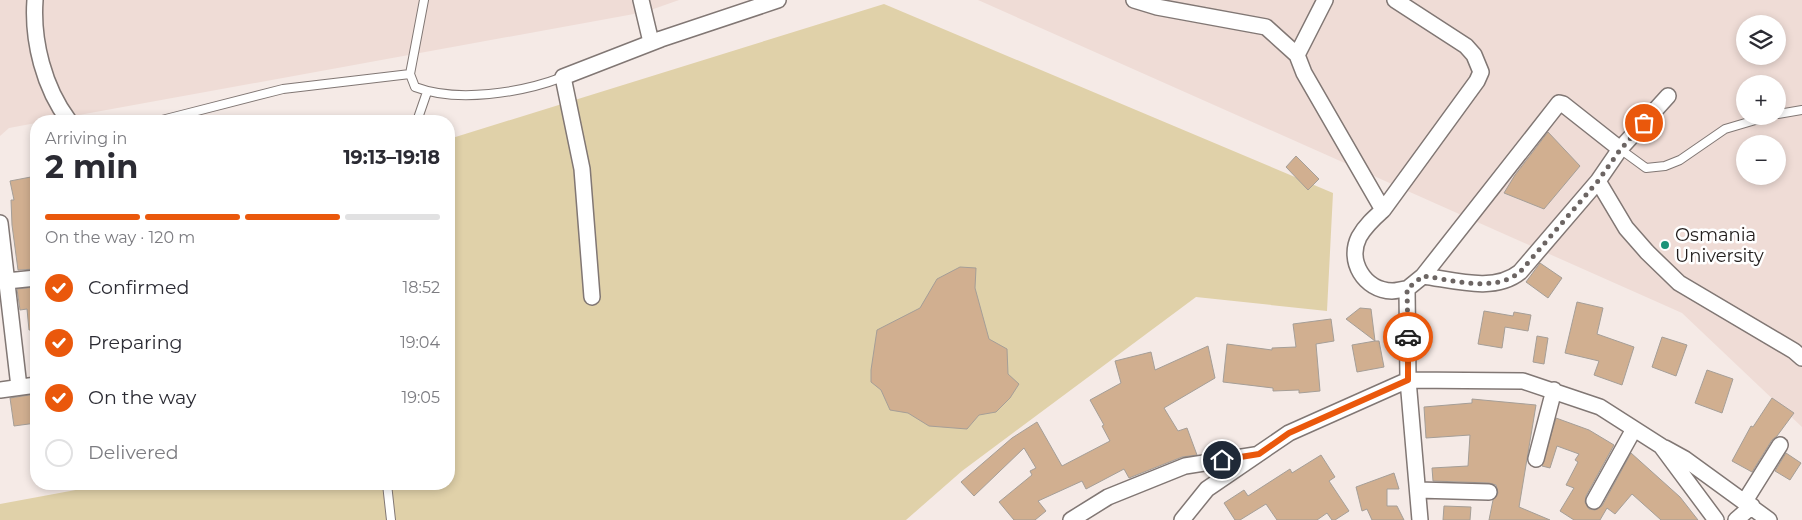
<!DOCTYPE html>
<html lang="en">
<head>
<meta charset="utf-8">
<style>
  :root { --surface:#fff; --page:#f7f7f7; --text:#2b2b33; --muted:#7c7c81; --line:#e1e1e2; --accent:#ea580c }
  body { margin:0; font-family:Montserrat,sans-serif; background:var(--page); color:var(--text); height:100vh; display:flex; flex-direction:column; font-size:19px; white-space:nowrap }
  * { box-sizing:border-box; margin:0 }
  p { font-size:16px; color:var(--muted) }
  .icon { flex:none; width:28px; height:28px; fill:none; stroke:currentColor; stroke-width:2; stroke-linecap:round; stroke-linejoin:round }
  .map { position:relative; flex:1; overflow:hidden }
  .panel { position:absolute; left:30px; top:115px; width:425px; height:375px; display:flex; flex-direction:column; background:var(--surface); border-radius:20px; box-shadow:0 2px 8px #0003 }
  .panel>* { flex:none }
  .fabs { position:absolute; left:1736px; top:15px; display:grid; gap:10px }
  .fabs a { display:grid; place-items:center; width:50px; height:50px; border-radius:50%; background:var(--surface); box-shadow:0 2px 8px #0003; font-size:25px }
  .pin { position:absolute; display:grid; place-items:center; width:42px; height:42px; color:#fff; margin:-21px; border:2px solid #fff; border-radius:50%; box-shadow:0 1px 5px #0007 }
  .courier { position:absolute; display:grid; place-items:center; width:50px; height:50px; margin:-25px; border:4px solid #ea580c; border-radius:50%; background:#fff; color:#222; box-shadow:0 1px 6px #0007 }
  .head em { font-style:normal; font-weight:700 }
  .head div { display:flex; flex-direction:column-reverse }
  .head { display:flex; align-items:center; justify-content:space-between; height:85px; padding:0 15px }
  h1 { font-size:32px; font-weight:700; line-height:38px }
  .bar { display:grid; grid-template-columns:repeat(4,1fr); gap:8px 5px; align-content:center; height:60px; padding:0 15px }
  .bar i { height:6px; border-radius:4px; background:var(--line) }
  .bar .on { background:var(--accent) }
  .bar p { grid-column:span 4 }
  ol { padding:0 15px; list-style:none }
  li { display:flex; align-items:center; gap:15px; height:55px }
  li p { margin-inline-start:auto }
  li .icon { padding:5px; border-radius:50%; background:var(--accent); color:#fff; stroke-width:4 }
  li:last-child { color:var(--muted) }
  li i { width:28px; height:28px; border:2px solid var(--line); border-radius:50% }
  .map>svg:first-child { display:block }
  .built { fill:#efdcd6; fill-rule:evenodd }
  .green { fill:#e0d1a9 }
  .building { fill:#d1af90; stroke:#a59e97 }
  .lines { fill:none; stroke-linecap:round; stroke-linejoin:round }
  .lane-casing { stroke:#817774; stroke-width:10 }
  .street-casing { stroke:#817774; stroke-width:18 }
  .lane { stroke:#fff; stroke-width:8 }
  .street { stroke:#fff; stroke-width:15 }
  .done { stroke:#6c6563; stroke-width:5; stroke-dasharray:0 9 }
  .route { stroke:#ea580c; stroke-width:6 }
  .poi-dot { fill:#1b9378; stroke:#fff; stroke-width:2 }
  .labels { text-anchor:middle; stroke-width:5; stroke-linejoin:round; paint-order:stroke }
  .poi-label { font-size:18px; fill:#221e1d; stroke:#fff; text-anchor:start }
</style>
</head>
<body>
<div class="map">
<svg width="1802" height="520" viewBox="0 0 1802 520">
  <rect width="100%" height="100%" fill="#f5eae6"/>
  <!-- built -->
  <path class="built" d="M0,0h679l-34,12 -599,109h-10v2l-27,5 -9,8z
    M978,0h824v427l-120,-114zM1745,24h33v32h-33zM1745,84h33v32h-33zM1745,144h33v32h-33z"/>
  <!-- green -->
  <path class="green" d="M884,4l449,189 -6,118 -131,-14 -234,174 -56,49h-906v-16l108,-20h341v-345z"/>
  <!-- building -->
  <path class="building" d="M1548,132l32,34 -36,43 -40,-16 11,-18z
    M1296,156l23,23 -11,11 -22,-23z
    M36,176v93l-18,1 -6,-45 -1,-25h3l-4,-19z
    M1540,263l22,15 -14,20 -22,-16z
    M960,267l16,1 -1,20 14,51 18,10 1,25 11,10 -9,14 -14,14 -17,3 -12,14 -38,-3 -21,-13 -18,-3 -9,-20 -10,-8v-12l6,-40 43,-22 17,-29z
    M36,287v43h-7l-2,-21 -7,1 -3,-21z
    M1577,302l26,6 -6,26 37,13 -12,38 -28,-10 5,-14 -34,-8z
    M1360,308l11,1 4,32h4l5,26 -27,5 -5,-27 23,-4 -29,-22z
    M1484,311l29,5 1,-4 17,3 -3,16 -23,-4 -3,21 -24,-4z
    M1331,319l3,22 -18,3 4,47 -21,2v-3l-26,1v-3l-50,-6 4,-38 45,6v-2l24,-1 -3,-23z
    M1537,336l11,2 -4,26 -11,-2z
    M1662,337l25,8 -11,31 -24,-9z
    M1208,346l7,32 -51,30 14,23 9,-3 10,27 -15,2 -53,21 -5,-9 -38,20 -4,-8 -44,20 8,10 -11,9h-21l-15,-18 33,-27 -2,-4 6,-3 -12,-20 -50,48 -13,-14 51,-44 25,-16 25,44 48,-25 -8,-15 2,-1 -14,-25 31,-17 -6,-22 36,-9 4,18z
    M1707,370l26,9 -11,34 -27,-10z
    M36,394v29l-22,3 -4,-28z
    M1772,398l22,15 -17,23 -5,4 -20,32 -20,-11 19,-35 2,1z
    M1472,399l64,6 -17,102 31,13h-61l4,-20 5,-7 -2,-8 -7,-2 -56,-2 -1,-13 36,-2 2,-31 -44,3 -2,-31 48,-4z
    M1556,418l33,12 25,15 -28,51 -1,6 4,7 6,1 7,-4 29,-53 49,44 18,23h-37l-29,-26 -17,20 -8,-6 -7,12h-26l-14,-9 14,-23 -8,-3 12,-23 -3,-2 4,-6 -22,-8 -7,22 -8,-2z
    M1786,453l15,10 -11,17 -15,-9z
    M1321,455l14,22 -6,4 20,30 -14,9h-3l-5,-7 -10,7h-40l-11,-16 -26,16h-5l-11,-17 20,-13 4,6 42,-27 2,4z
    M1394,473l5,16h-12v17h10l7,14h-32l-5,-11 -5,2 -6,-24z
    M1444,506l27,1 -1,13h-27z"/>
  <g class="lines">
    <defs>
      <path id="lane" d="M424,0l-14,74 5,13c42,16 106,6 148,-10
        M1778,114l24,-4
        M158,121l125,-32 127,-15
        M417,121l10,-29
        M1620,149l26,19 19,-2 15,-6 45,-31 44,-13
        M387,484l4,36"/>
      <path id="street" d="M35,0c-3,41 9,88 34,121
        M641,0l10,42
        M1134,0l23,7 109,20 31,28 7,18 79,137c-9,8 -18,16 -24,27 -12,24 5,53 33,54 5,0 10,-2 15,-2l1,91 12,140
        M1297,55l28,-55
        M1668,96l-48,53 -22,32 28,47 21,24 32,31 115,68 8,7
        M1383,210l94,-129 4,-9 -7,-17 -8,-9 -71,-46
        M0,223l19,164
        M1423,276c31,4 71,17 97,-4l78,-91
        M7,281l29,-3
        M1407,289l16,-13 136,-173 4,1 57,45
        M592,297l-10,-128 -19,-92 98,-38 117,-39
        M0,390l36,-5
        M1665,448l20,11 84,61
        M1536,459l18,-69
        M1418,490l71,2
        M1594,501l40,-72
        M1745,501l35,-56
        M1071,520l37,-23 77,-31 70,-11
        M1182,520l25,-31 82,-56 119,-53 115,1 77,26 61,39 55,74
        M1736,520l16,-14"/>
    </defs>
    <!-- lane casing -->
    <use href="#lane" class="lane-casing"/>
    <!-- street casing -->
    <use href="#street" class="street-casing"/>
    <!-- lane -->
    <use href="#lane" class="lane"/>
    <!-- street -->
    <use href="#street" class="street"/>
  </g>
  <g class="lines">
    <!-- done -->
    <path class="done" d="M1408,337l-1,-48 16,-13c31,4 71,17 97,-4l78,-91 22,-31 24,-27"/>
    <!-- route -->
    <path class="route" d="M1222,460l37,-6 30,-21 119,-53v-43"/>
  </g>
  <!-- markers -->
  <circle class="poi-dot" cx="1665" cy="245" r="5"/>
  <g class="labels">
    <!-- poi labels -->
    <g class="poi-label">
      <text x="1675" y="241">Osmania<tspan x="1675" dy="21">University</tspan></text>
    </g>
  </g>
</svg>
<div class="fabs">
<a><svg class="icon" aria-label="layers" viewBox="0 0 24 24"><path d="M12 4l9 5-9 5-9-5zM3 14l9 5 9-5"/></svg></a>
<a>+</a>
<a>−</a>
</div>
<div class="pin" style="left:1644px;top:123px;background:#ea580c"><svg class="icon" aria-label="bag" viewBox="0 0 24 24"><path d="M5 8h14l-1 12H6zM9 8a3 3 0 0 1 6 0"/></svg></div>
<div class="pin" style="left:1222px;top:460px;background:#1f2937"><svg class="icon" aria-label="home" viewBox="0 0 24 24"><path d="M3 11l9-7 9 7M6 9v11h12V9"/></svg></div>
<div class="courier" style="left:1408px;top:337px"><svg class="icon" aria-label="car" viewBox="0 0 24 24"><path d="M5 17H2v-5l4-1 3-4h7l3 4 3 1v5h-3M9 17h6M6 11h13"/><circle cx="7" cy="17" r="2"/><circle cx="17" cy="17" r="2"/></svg></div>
<section class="panel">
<div class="head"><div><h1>2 min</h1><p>Arriving in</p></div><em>19:13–19:18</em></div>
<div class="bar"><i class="on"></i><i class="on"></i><i class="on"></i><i></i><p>On the way · 120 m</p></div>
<ol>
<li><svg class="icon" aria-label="check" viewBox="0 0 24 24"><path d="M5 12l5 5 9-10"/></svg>Confirmed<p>18:52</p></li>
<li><svg class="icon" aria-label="check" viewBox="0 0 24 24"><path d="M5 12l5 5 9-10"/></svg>Preparing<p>19:04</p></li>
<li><svg class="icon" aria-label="check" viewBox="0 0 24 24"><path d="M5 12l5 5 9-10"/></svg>On the way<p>19:05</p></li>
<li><i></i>Delivered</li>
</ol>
</section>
</div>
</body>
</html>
